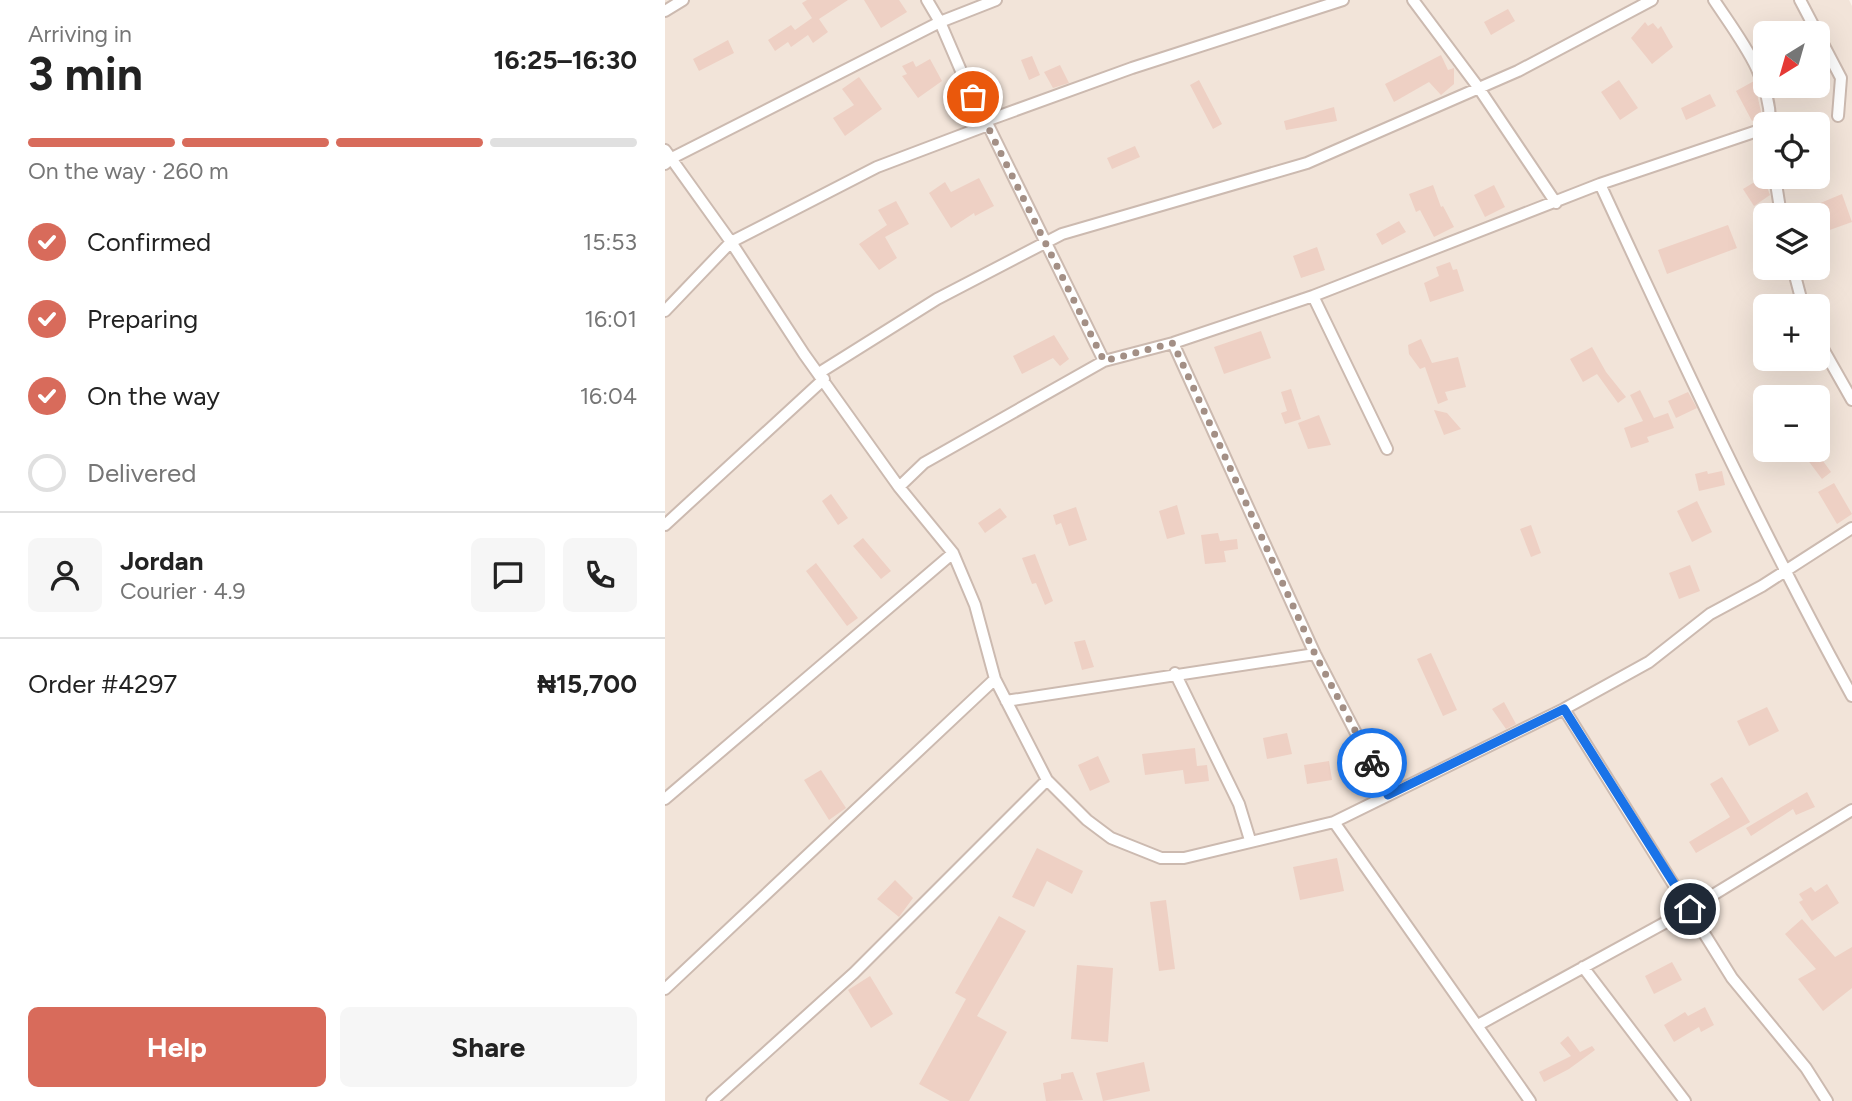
<!DOCTYPE html>
<html lang="en">
<head>
<meta charset="utf-8">
<style>
  :root { --surface:#fff; --page:#f6f6f6; --text:#222; --muted:#767676; --line:#e0e0e0; --accent:#d86b5b }
  body { margin:0; font-family:Figtree,sans-serif; background:var(--page); color:var(--text); height:100vh; display:flex; flex-direction:column; font-size:26px; white-space:nowrap }
  * { box-sizing:border-box; margin:0 }
  p { font-size:23px; color:var(--muted) }
  .icon { flex:none; width:38px; height:38px; fill:none; stroke:currentColor; stroke-width:2; stroke-linecap:round; stroke-linejoin:round }
  .map { position:relative; flex:1; overflow:hidden }
  .panel { display:flex; flex-direction:column; background:var(--surface); width:665px }
  .panel>* { flex:none }
  .needle { width:46px; rotate:217deg }
  .controls { position:absolute; left:1088px; top:21px; display:grid; gap:14px }
  .controls a { display:grid; place-items:center; width:77px; height:77px; border-radius:10px; background:var(--surface); box-shadow:0 7px 28px #0002; font-size:35px }
  .pin { position:absolute; display:grid; place-items:center; width:60px; height:60px; color:#fff; margin:-30px; border:4px solid #fff; border-radius:50%; box-shadow:0 2px 7px #0007 }
  .courier { position:absolute; display:grid; place-items:center; width:70px; height:70px; margin:-35px; border:5px solid #1a73e8; border-radius:50%; background:#fff; color:#222; box-shadow:0 2px 9px #0007 }
  .head em { font-style:normal; font-weight:700 }
  .head div { display:flex; flex-direction:column-reverse }
  .head { display:flex; align-items:center; justify-content:space-between; height:119px; padding:0 28px }
  h1 { font-size:46px; font-weight:700; line-height:52px }
  .bar { display:grid; grid-template-columns:repeat(4,1fr); gap:10px 7px; align-content:center; height:84px; padding:0 28px }
  .bar i { height:9px; border-radius:5px; background:var(--line) }
  .bar .selected { background:var(--accent) }
  .bar p { grid-column:span 4 }
  .line { display:flex; align-items:center; gap:18px; padding:0 28px; border-top:2px solid var(--line) }
  .line div { flex:1 }
  .round { display:grid; place-items:center; flex:none; width:74px; height:74px; border-radius:10px; background:var(--page) }
  ol { padding:0 28px; list-style:none }
  li { display:flex; align-items:center; gap:21px; height:77px }
  li p { margin-inline-start:auto }
  li .icon { padding:7px; border-radius:50%; background:var(--accent); color:#fff; stroke-width:4 }
  li:last-child { color:var(--muted) }
  li i { width:38px; height:38px; border:4px solid var(--line); border-radius:50% }
  .button { display:flex; gap:14px; margin-top:auto; padding:14px 28px }
  .button a { flex:1; height:80px; border-radius:10px; background:var(--accent); color:#fff; font-size:28px; font-weight:700; line-height:80px; text-align:center }
  .button a+a { background:var(--page); color:var(--text) }
  main { display:flex; flex:1; min-height:0 }
  .map>svg:first-child { display:block }
  .residential { fill:#f2e4d9; fill-rule:evenodd }
  .building { fill:#eed0c4 }
  .lines { fill:none; stroke-linecap:round; stroke-linejoin:round }
  .street-casing { stroke:#ccbab0; stroke-width:14 }
  .street { stroke:#fff; stroke-width:10 }
  .done { stroke:#a38f85; stroke-width:7; stroke-dasharray:0 12.6 }
  .route { stroke:#1a73e8; stroke-width:9 }
</style>
</head>
<body>
<main>
<section class="panel">
<div class="head"><div><h1>3 min</h1><p>Arriving in</p></div><em>16:25–16:30</em></div>
<div class="bar"><i class="selected"></i><i class="selected"></i><i class="selected"></i><i></i><p>On the way · 260 m</p></div>
<ol>
<li><svg class="icon" aria-label="check" viewBox="0 0 24 24"><path d="M5 12l5 5 9-10"/></svg>Confirmed<p>15:53</p></li>
<li><svg class="icon" aria-label="check" viewBox="0 0 24 24"><path d="M5 12l5 5 9-10"/></svg>Preparing<p>16:01</p></li>
<li><svg class="icon" aria-label="check" viewBox="0 0 24 24"><path d="M5 12l5 5 9-10"/></svg>On the way<p>16:04</p></li>
<li><i></i>Delivered</li>
</ol>
<div class="line" style="height:126px"><a class="round"><svg class="icon" aria-label="person" viewBox="0 0 24 24"><circle cx="12" cy="8" r="4"/><path d="M4 21q1-7 8-7t8 7"/></svg></a><div><b>Jordan</b><p>Courier · 4.9</p></div><a class="round"><svg class="icon" aria-label="chat" viewBox="0 0 24 24"><path d="M4 5h16v11H9l-5 4z"/></svg></a><a class="round"><svg class="icon" aria-label="phone" viewBox="0 0 24 24"><path d="M5 4h4l2 5-3 2q2 4 5 5l2-3 5 2v4C11 20 4 13 5 4z"/></svg></a></div>
<div class="line" style="height:91px"><div>Order #4297</div><b>₦15,700</b></div>
<div class="button"><a>Help</a><a>Share</a></div>
</section>
<div class="map">
<svg width="1187" height="1101" viewBox="0 0 1187 1101">
  <rect width="100%" height="100%" fill="#fbf2ea"/>
  <!-- residential -->
  <path class="residential" d="M0,0h1184l3,6v1095h-1187zM1101,33h52v53h-52zM1101,124h52v53h-52zM1101,215h52v53h-52zM1101,306h52v53h-52zM1101,397h52v53h-52z"/>
  <!-- building -->
  <path class="building" d="M142,0h41l-29,19 9,13 -15,11 -5,-8 -17,12 -3,-5 -13,9 -7,-11 23,-15 4,5 17,-12 -10,-15z
    M199,0h35l8,12 -26,16z
    M843,9l7,12 -24,14 -7,-13z
    M980,22l3,4 5,-3 5,6 3,-3 12,21 -21,17 -21,-26z
    M63,40l6,13 -35,18 -6,-12z
    M776,55l7,15 6,-2v16l-13,11 -12,-13 -35,20 -9,-18z
    M367,56l8,19 -11,5 -8,-20z
    M265,59l12,22 -24,17 -16,-22 5,-2 -5,-8 11,-5 3,6z
    M395,65l9,18 -16,5 -9,-16z
    M194,77l23,32 -37,27 -12,-18 21,-13 -12,-16z
    M534,80l23,44 -9,5 -23,-44z
    M954,80l19,28 -18,12 -19,-28z
    M1089,81l8,35 -10,5 -16,-30z
    M1045,94l6,12 -30,14 -5,-12z
    M669,107l3,14 -51,9 -2,-9z
    M470,146l5,11 -28,12 -5,-11z
    M1098,177l7,18 -16,11 -11,-17z
    M314,178l15,28 -19,10 -1,-3 -23,15 -22,-35 16,-11 6,10z
    M768,185l8,22 2,-1 11,21 -20,10 -14,-27 -4,2 -7,-18z
    M829,185l11,22 -20,10 -11,-22z
    M1177,194l10,28 -28,10 -3,-9 -3,1 3,-13 -3,-7z
    M231,201l13,23 -24,13 12,21 -18,12 -20,-26 28,-19 -9,-15z
    M734,221l7,11 -24,13 -6,-11z
    M1063,225l9,23 -70,26 -9,-24z
    M652,247l8,23 -24,8 -8,-22z
    M785,262l3,8 4,-1 7,22 -34,11 -6,-19 15,-7 -3,-9z
    M596,331l10,27 -47,16 -10,-27z
    M389,335l15,24 -9,7 -7,-8 -31,16 -9,-18z
    M756,339l11,24 26,-6 8,30 -21,5 3,8 -10,4 -13,-37 -5,2 -11,-15 -1,-9z
    M927,347l14,25 20,25 -8,6 -21,-29 -14,8 -13,-23z
    M626,389l10,30 -16,5 -4,-11 6,-2 -6,-19z
    M975,390l14,28 14,-5 6,15 -27,9 2,5 -18,6 -7,-20 19,-7 -13,-26z
    M1023,392l9,16 -21,10 -8,-17z
    M769,410l13,3 14,16 -17,6z
    M654,415l12,30 -23,4 -10,-26z
    M1146,450h4l16,22 -9,7 -18,-24z
    M1042,471l1,3 14,-3 3,14 -26,6 -4,-17z
    M1169,483l18,31 -15,10 -19,-32z
    M166,494l17,24 -10,7 -16,-24z
    M1032,501l15,31 -20,10 -15,-31z
    M512,505l8,29 -18,5 -8,-28z
    M411,507l11,33 -18,6 -8,-23 -5,2 -3,-10z
    M335,508l7,9 -22,16 -7,-10z
    M866,525l10,28 -10,4 -11,-28z
    M553,533l2,8 17,-2 1,10 -14,2 2,11 -21,2 -4,-29z
    M198,538l28,33 -10,8 -28,-33z
    M370,554l18,47 -8,4 -9,-22 -4,1 -10,-26z
    M151,563l42,55 -11,8 -41,-55z
    M1025,565l10,26 -21,8 -10,-26z
    M420,640l9,27 -12,3 -8,-28z
    M766,653l26,57 -14,6 -26,-57z
    M839,702l12,22 -10,5 -14,-20z
    M1102,707l12,24 -30,15 -12,-25z
    M622,733l5,21 -25,5 -4,-21z
    M530,748l2,18 10,-1 2,16 -24,3 -2,-14 -38,5 -3,-21z
    M433,756l12,26 -20,9 -12,-26z
    M664,761l3,19 -25,4 -3,-19z
    M156,770l25,38 -17,12 -25,-40z
    M1057,777l28,45 -54,31 -7,-11 41,-25 -20,-33z
    M1142,792l8,15 -19,8 -3,-6 -42,27 -5,-8z
    M372,848l46,23 -11,23 -25,-13 -13,26 -22,-10z
    M672,858l7,33 -44,9 -7,-33z
    M230,880l18,18 -14,19 -22,-18z
    M1162,884l12,19 -27,18 -13,-19 4,-2 -4,-6 12,-7 4,5z
    M501,900l9,69 -16,2 -9,-69z
    M334,916l27,15 -49,85 30,16 -38,69h-19l-31,-17 47,-85 -11,-6z
    M1137,919l33,38 17,-10v41l-29,23 -25,-32 18,-10 -31,-35z
    M1007,962l10,18 -28,14 -9,-18z
    M412,965l36,3 -5,74 -37,-3z
    M205,976l23,38 -22,14 -23,-38z
    M1040,1007l9,18 -13,7 -2,-5 -25,15 -10,-17 21,-13 3,4z
    M903,1036l12,16 12,-6 3,4 -26,19 -25,13 -5,-10 32,-16 -11,-13z
    M479,1062l6,29 -47,10 -7,-28z
    M408,1072l10,28 -37,1 -3,-18 18,-4v-5z"/>
  <g class="lines">
    <defs>
      <path id="street" d="M262,0l13,22 43,100 5,3 116,236
        M748,0l65,87 78,116
        M1049,0c25,38 57,77 56,124
        M1135,0l41,78 -3,38
        M0,11l18,-11
        M318,122l149,-54 211,-68
        M0,150l66,92 73,112 95,133 54,66 22,52 20,74 52,101 40,40 24,18 50,20h23l150,-36 230,-113 85,-47 61,-48 52,-28 90,-58
        M0,164l7,-6 268,-136 56,-22
        M1110,177l6,38
        M935,184c80,173 160,345 252,512
        M1128,268l10,38
        M648,296l74,153
        M0,311l66,-69 146,-75 111,-42
        M1153,340l34,60
        M508,343l142,311 73,141
        M154,373l118,-74 125,-65 245,-71 211,-92 134,-71
        M234,487l25,-24 180,-102 69,-18 140,-47 287,-112 166,-56
        M0,525l159,-146
        M510,673l64,131 11,36
        M341,701l309,-47
        M899,709l168,269 74,90 21,33
        M0,799l288,-246
        M669,822l196,279
        M918,967l102,134
        M0,989l330,-310
        M813,1025l212,-116 162,-99
        M47,1101l142,-128 193,-193"/>
    </defs>
    <!-- street casing -->
    <use href="#street" class="street-casing"/>
    <!-- street -->
    <use href="#street" class="street"/>
  </g>
  <g class="lines">
    <!-- done -->
    <path class="done" d="M308,97l131,264 69,-18 142,311 57,109"/>
    <!-- route -->
    <path class="route" d="M707,763l16,32 176,-86 126,200"/>
  </g>
</svg>
<div class="controls">
<a><svg class="needle" viewBox="-14 -14 28 28"><path d="M0-13l5 13h-10z" fill="#e53935"/><path d="M0 13l5-13h-10z" fill="#767676"/></svg></a>
<a><svg class="icon" aria-label="locate" viewBox="0 0 24 24"><circle cx="12" cy="12" r="6"/><path d="M12 2v4M12 18v4M2 12h4M18 12h4"/></svg></a>
<a><svg class="icon" aria-label="layers" viewBox="0 0 24 24"><path d="M12 4l9 5-9 5-9-5zM3 14l9 5 9-5"/></svg></a>
<a>+</a>
<a>−</a>
</div>
<div class="pin" style="left:308px;top:97px;background:#ea580c"><svg class="icon" aria-label="bag" viewBox="0 0 24 24"><path d="M5 8h14l-1 12H6zM9 8a3 3 0 0 1 6 0"/></svg></div>
<div class="pin" style="left:1025px;top:909px;background:#1f2937"><svg class="icon" aria-label="home" viewBox="0 0 24 24"><path d="M3 11l9-7 9 7M6 9v11h12V9"/></svg></div>
<div class="courier" style="left:707px;top:763px"><svg class="icon" aria-label="bike" viewBox="0 0 24 24"><circle cx="6" cy="16" r="4"/><circle cx="18" cy="16" r="4"/><path d="M6 16l4-8h5l3 8M10 8l3 8H6M13 5h3"/></svg></div>
</div>
</main>
</body>
</html>
